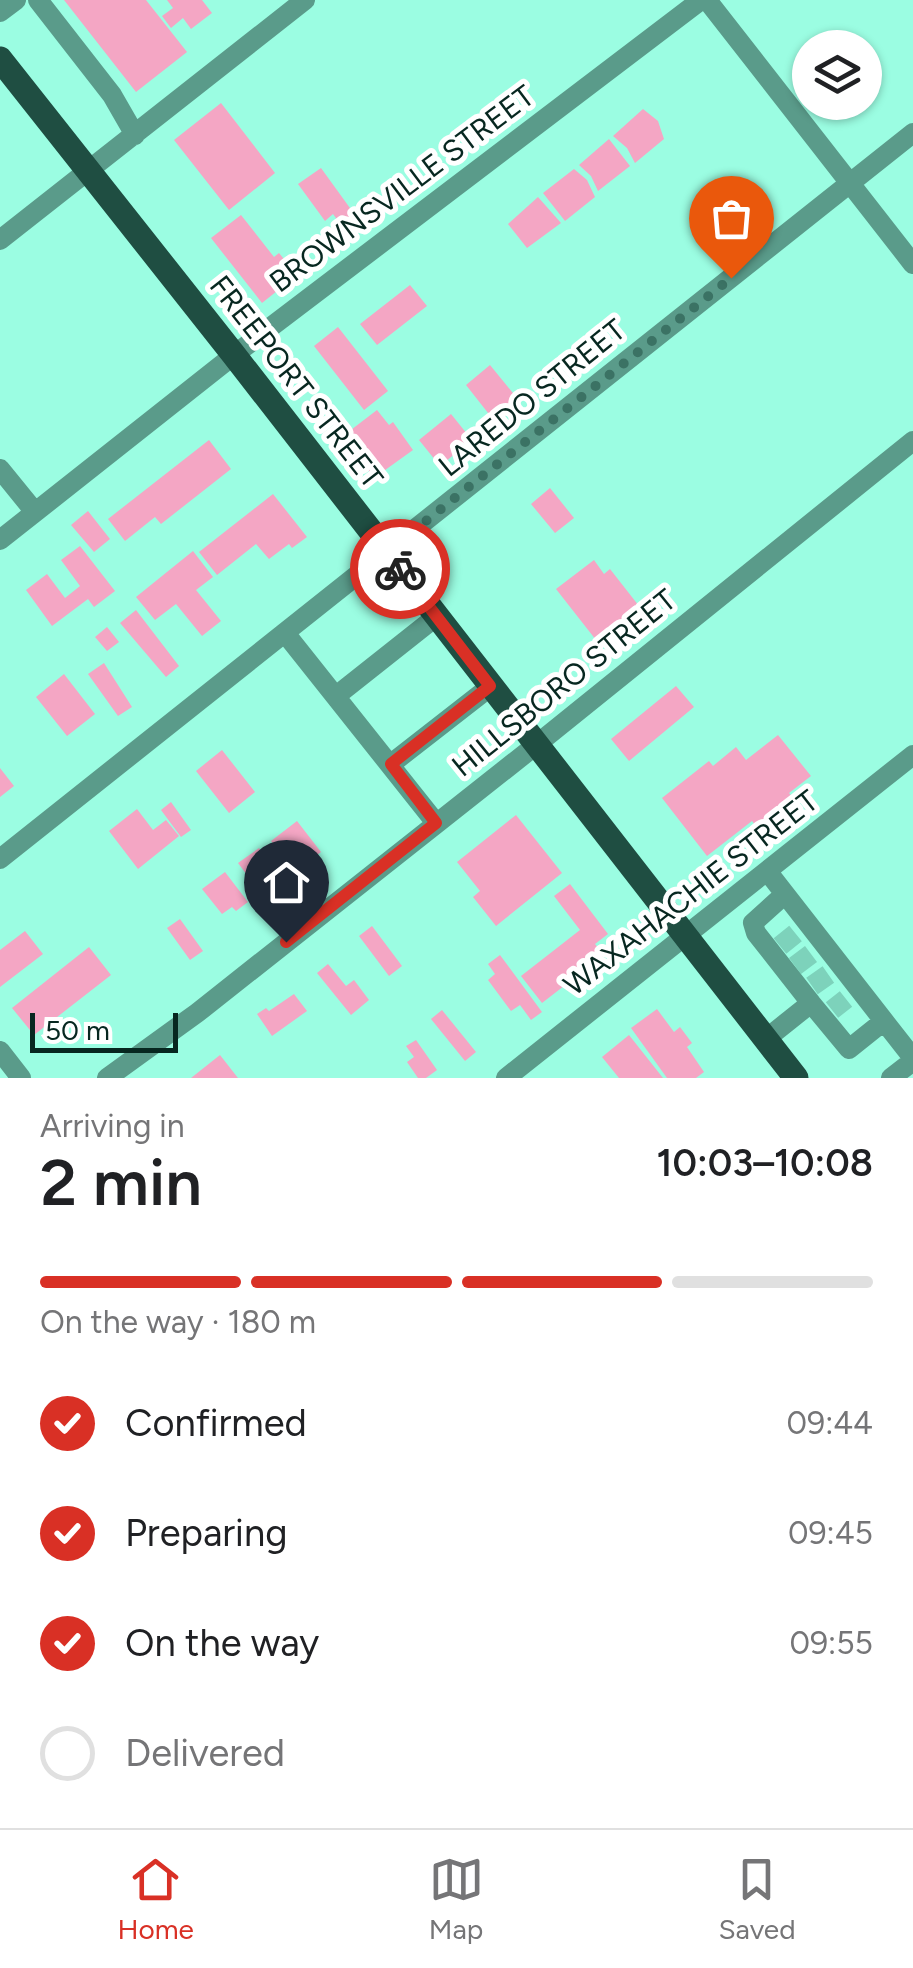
<!DOCTYPE html>
<html lang="en">
<head>
<meta charset="utf-8">
<style>
  :root { --surface:#fff; --page:#f2f2f2; --text:#202124; --muted:#757577; --line:#e0e0e0; --accent:#d93025 }
  body { margin:0; font-family:Figtree,sans-serif; background:var(--page); color:var(--text); height:100vh; display:flex; flex-direction:column; font-size:38px; white-space:nowrap }
  * { box-sizing:border-box; margin:0 }
  p { font-size:32px; color:var(--muted) }
  .icon { flex:none; width:55px; height:55px; fill:none; stroke:currentColor; stroke-width:2; stroke-linecap:round; stroke-linejoin:round }
  .map { position:relative; height:1078px; overflow:hidden }
  .sheet { display:flex; flex-direction:column; background:var(--surface); flex:1 }
  .sheet>* { flex:none }
  .fabs { position:absolute; left:792px; top:30px; display:grid; gap:20px }
  .fabs a { display:grid; place-items:center; width:90px; height:90px; border-radius:50%; background:var(--surface); box-shadow:0 2px 8px #0004; font-size:50px }
  .scale { position:absolute; left:30px; bottom:25px; width:148px; box-sizing:border-box; padding-left:10px; border:5px solid #072720; border-top:0; font-size:28px; line-height:35px; white-space:nowrap; color:#072720; -webkit-text-stroke:8px #fff; paint-order:stroke }
  .pin { position:absolute; display:grid; place-items:center; width:85px; height:85px; color:#fff; margin:-102px -42px; border-radius:50% 50% 50% 0; rotate:-45deg; box-shadow:0 0 10px #0007 }
  .pin .icon { rotate:45deg }
  .courier { position:absolute; display:grid; place-items:center; width:100px; height:100px; margin:-50px; border:8px solid #d93025; border-radius:50%; background:#fff; color:#222; box-shadow:0 2px 12px #0007 }
  .headline em { font-style:normal; font-weight:600 }
  .headline div { display:flex; flex-direction:column-reverse }
  .headline { display:flex; align-items:center; justify-content:space-between; height:170px; padding:0 40px }
  h1 { font-size:65px; font-weight:600; line-height:75px }
  .bar { display:grid; grid-template-columns:repeat(4,1fr); gap:15px 10px; align-content:center; height:120px; padding:0 40px }
  .bar i { height:12px; border-radius:8px; background:var(--line) }
  .bar .on { background:var(--accent) }
  .bar p { grid-column:span 4 }
  ol { padding:0 40px; list-style:none }
  li { display:flex; align-items:center; gap:30px; height:110px }
  li p { margin-inline-start:auto }
  li .icon { padding:10px; border-radius:50%; background:var(--accent); color:#fff; stroke-width:4 }
  li:last-child { color:var(--muted) }
  li i { width:55px; height:55px; border:5px solid var(--line); border-radius:50% }
  .dock { display:flex; justify-content:space-around; align-items:center; height:140px; border-top:2px solid var(--line); background:var(--surface); font-size:28px; color:var(--muted) }
  .dock a { display:grid; justify-items:center; gap:5px }
  .dock .on { color:var(--accent) }
  .map>svg:first-child { display:block }
  .building { fill:#f4a6c4 }
  .lines { fill:none; stroke-linecap:round; stroke-linejoin:round }
  .minor-tunnel { stroke:#7dd2bb; stroke-width:20; stroke-dasharray:20 10; stroke-linecap:butt }
  .minor { stroke:#5a9b8a; stroke-width:20 }
  .major { stroke:#1f4e42; stroke-width:25 }
  .done { stroke:#3b7264; stroke-width:10; stroke-dasharray:0 18 }
  .route { stroke:#d93025; stroke-width:12 }
  .labels { text-anchor:middle; stroke-width:10; stroke-linejoin:round; paint-order:stroke }
  .street-label { font-size:30px; fill:#072720; stroke:#fff }
</style>
</head>
<body>
<div class="map">
<svg width="913" height="1078" viewBox="0 0 913 1078">
  <rect width="100%" height="100%" fill="#9bfde2"/>
  <!-- building -->
  <path class="building" d="M64,0h82l41,52 -51,40z
    M167,0h35l10,13 -21,16 -8,-11 -12,10 -9,-12 11,-8z
    M221,103l54,70 -46,37 -55,-70z
    M643,109l15,12 6,18 -29,24 -8,-15 -14,-12z
    M609,139l21,27 -32,25 -7,-15 -12,-11z
    M321,168l34,47 -14,10 -8,-11 -8,7 -27,-37z
    M574,169l13,11 8,17 -30,24 -22,-28z
    M538,197l23,26 -34,25 -19,-24z
    M241,215l33,42 5,-4 18,22 -35,28 -51,-65z
    M410,285l17,21 -50,39 -17,-21z
    M338,327l50,64 -24,19 -50,-64z
    M490,365l27,33 -25,20 -26,-33z
    M377,410l12,15 4,-3 20,28 -39,28 -31,-42z
    M451,414l21,26 -32,26 -21,-26z
    M209,440l22,29 -70,55 -6,-7 -30,24 -17,-22z
    M550,488l24,30 -19,15 -24,-29z
    M273,494l34,43 -15,11 -3,-4 -20,15 -13,-15 -39,31 -18,-23z
    M88,511l22,28 -16,13 -23,-27z
    M80,546l35,45 -21,16 -6,-8 -36,27 -26,-36 21,-16 18,24 15,-12 -19,-26z
    M193,551l20,26 -17,13 25,31 -19,15 -26,-32 -21,16 -19,-23z
    M594,560l10,14 6,-5 29,37 -43,34 -40,-51z
    M136,610l43,56 -13,11 -46,-54z
    M107,627l12,15 -12,9 -12,-14z
    M104,663l28,44 -14,9 -30,-42z
    M64,674l31,40 -28,22 -31,-39z
    M676,686l18,21 -65,54 -18,-22z
    M778,735l33,41 -22,17 10,12 -10,7 4,4 -28,22 -13,-17 -45,35 -45,-58 47,-37 4,5 23,-19 10,13z
    M222,750l33,42 -26,21 -33,-42z
    M0,768l14,18 -14,11z
    M171,802l20,28 -10,7 -20,-27z
    M137,809l16,21 13,-10 13,16 -41,33 -29,-38z
    M516,815l46,58 -66,53 -23,-29 7,-6 -23,-29z
    M297,821l24,31 -26,20 -24,-31z
    M259,848l31,44 -20,14 -32,-43z
    M225,872l23,30 -12,9 -4,-4 -10,7 -20,-25z
    M570,884l38,50 -13,10 9,11 -62,48 -21,-27 59,-46 -26,-34z
    M180,919l23,32 -13,9 -23,-32z
    M372,926l30,40 -13,10 -30,-40z
    M25,931l18,23 -43,33v-37z
    M89,947l22,28 -77,60 -22,-27z
    M500,955l42,57 -11,8 -11,-15 -9,6 -23,-31 7,-6 -7,-10z
    M328,964l18,22 8,-6 15,20 -18,15 -34,-42z
    M294,994l13,17 -35,25 -15,-22 9,-6 3,3z
    M657,1009l17,23 6,-5 12,16 -5,4 17,25 -8,6h-29l-36,-50z
    M442,1010l34,42 -11,9 -34,-42z
    M629,1035l34,43h-44l-17,-21z
    M416,1040l21,30 -11,8h-8l-11,-16 7,-5 -8,-11z
    M220,1055l18,23h-47z"/>
  <g class="lines">
    <!-- minor-tunnel -->
    <path class="minor-tunnel" d="M780,946l16,-13
      M795,966l16,-12
      M812,986l17,-12
      M832,1010l14,-11"/>
    <!-- minor -->
    <path class="minor" d="M38,0l74,95 23,40
      M707,0l206,264
      M0,12l16,-12
      M0,240l305,-240
      M0,469l35,43
      M0,540l234,-185 467,-355
      M285,633l151,190
      M336,696l101,-80
      M391,764l100,-78
      M0,859l913,-726
      M767,871l117,150
      M785,894l-32,29 3,10 55,70
      M766,1039l45,-36 38,46 35,-28 29,37
      M0,1051l21,27
      M107,1078l90,-65 339,-268 377,-304
      M506,1078l407,-323
      M891,1078l22,-17"/>
    <!-- major -->
    <path class="major" d="M0,59l234,296 562,723"/>
  </g>
  <g class="lines">
    <!-- done -->
    <path class="done" d="M400,569l-13,-17 344,-274"/>
    <!-- route -->
    <path class="route" d="M286,942l150,-119 -45,-59 99,-78 -90,-117"/>
  </g>
  <g class="labels">
    <!-- street labels -->
    <g class="street-label">
      <text transform="translate(402 189) rotate(-37)" y="10">BROWNSVILLE STREET</text>
      <text transform="translate(296 382) rotate(52)" y="10">FREEPORT STREET</text>
      <text transform="translate(532 398) rotate(-39)" y="10">LAREDO STREET</text>
      <text transform="translate(564 683) rotate(-39)" y="10">HILLSBORO STREET</text>
      <text transform="translate(691 893) rotate(-38)" y="10">WAXAHACHIE STREET</text>
    </g>
  </g>
</svg>
<div class="fabs">
<a><svg class="icon" aria-label="layers" viewBox="0 0 24 24"><path d="M12 4l9 5-9 5-9-5zM3 14l9 5 9-5"/></svg></a>
</div>
<div class="scale">50 m</div>
<div class="pin" style="left:731px;top:278px;background:#ea580c"><svg class="icon" aria-label="bag" viewBox="0 0 24 24"><path d="M5 8h14l-1 12H6zM9 8a3 3 0 0 1 6 0"/></svg></div>
<div class="pin" style="left:286px;top:942px;background:#1f2937"><svg class="icon" aria-label="home" viewBox="0 0 24 24"><path d="M3 11l9-7 9 7M6 9v11h12V9"/></svg></div>
<div class="courier" style="left:400px;top:569px"><svg class="icon" aria-label="bike" viewBox="0 0 24 24"><circle cx="6" cy="16" r="4"/><circle cx="18" cy="16" r="4"/><path d="M6 16l4-8h5l3 8M10 8l3 8H6M13 5h3"/></svg></div>
</div>
<section class="sheet">
<div class="headline"><div><h1>2 min</h1><p>Arriving in</p></div><em>10:03–10:08</em></div>
<div class="bar"><i class="on"></i><i class="on"></i><i class="on"></i><i></i><p>On the way · 180 m</p></div>
<ol>
<li><svg class="icon" aria-label="check" viewBox="0 0 24 24"><path d="M5 12l5 5 9-10"/></svg>Confirmed<p>09:44</p></li>
<li><svg class="icon" aria-label="check" viewBox="0 0 24 24"><path d="M5 12l5 5 9-10"/></svg>Preparing<p>09:45</p></li>
<li><svg class="icon" aria-label="check" viewBox="0 0 24 24"><path d="M5 12l5 5 9-10"/></svg>On the way<p>09:55</p></li>
<li><i></i>Delivered</li>
</ol>
</section>
<nav class="dock">
<a class="on"><svg class="icon" aria-label="home" viewBox="0 0 24 24"><path d="M3 11l9-7 9 7M6 9v11h12V9"/></svg>Home</a>
<a><svg class="icon" aria-label="map" viewBox="0 0 24 24"><path d="M3 6l6-2 6 2 6-2v14l-6 2-6-2-6 2zM9 4v14M15 6v14"/></svg>Map</a>
<a><svg class="icon" aria-label="saved" viewBox="0 0 24 24"><path d="M7 4h10v16l-5-4-5 4z"/></svg>Saved</a>
</nav>
</body>
</html>
